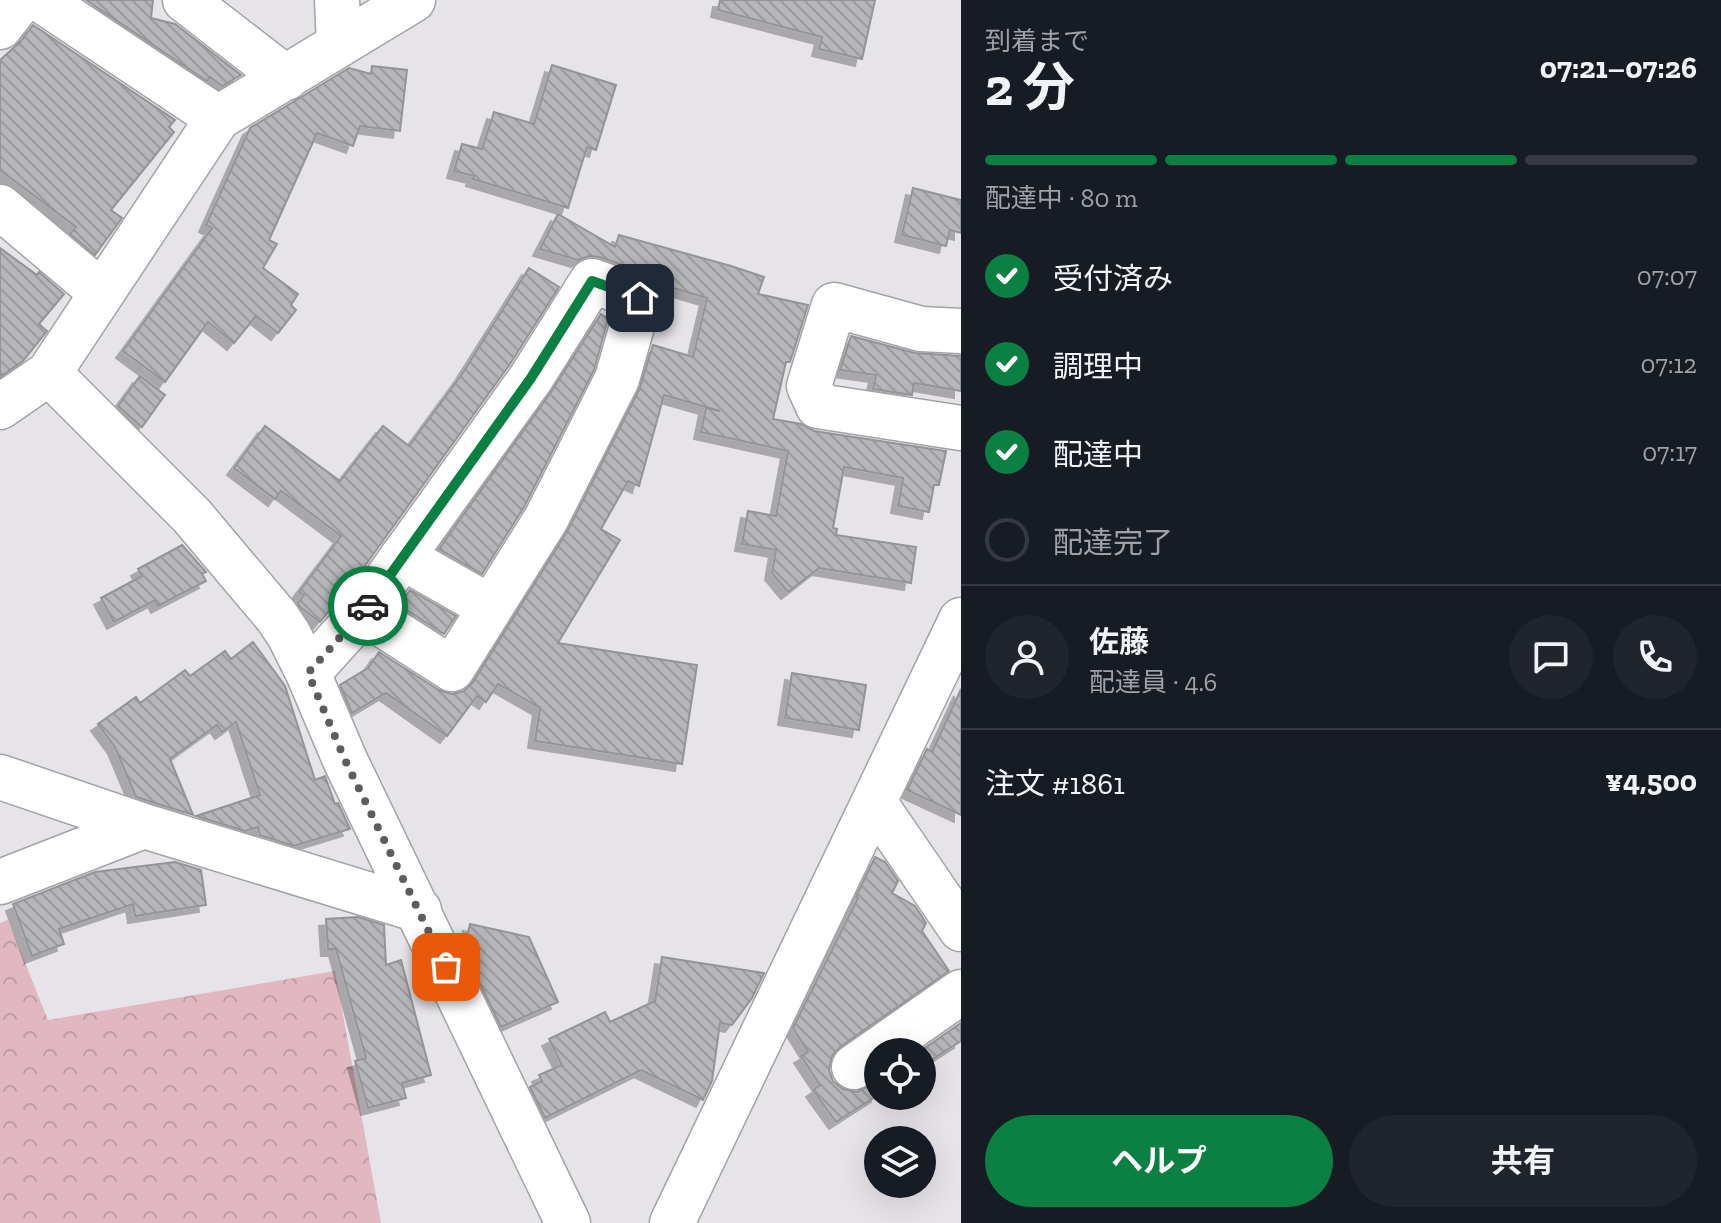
<!DOCTYPE html>
<html lang="ja">
<head>
<meta charset="utf-8">
<style>
  :root { --surface:#171b24; --page:#20242c; --text:#f1f3f6; --muted:#9ea1a6; --line:#363941; --accent:#0b8043 }
  body { margin:0; font-family:"Zilla Slab","Noto Sans JP",serif; background:var(--page); color:var(--text); height:100vh; display:flex; flex-direction:column; font-size:30px; white-space:nowrap }
  * { box-sizing:border-box; margin:0 }
  p { font-size:26px; color:var(--muted) }
  .icon { flex:none; width:44px; height:44px; fill:none; stroke:currentColor; stroke-width:2; stroke-linecap:round; stroke-linejoin:round }
  .map { position:relative; flex:1; overflow:hidden }
  .side { display:flex; flex-direction:column; background:var(--surface); width:760px }
  .side>* { flex:none }
  .buttons { position:absolute; left:864px; top:1038px; display:grid; gap:16px }
  .buttons a { display:grid; place-items:center; width:72px; height:72px; border-radius:50%; background:var(--surface); box-shadow:0 8px 32px #0002; font-size:40px }
  .pin { position:absolute; display:grid; place-items:center; width:68px; height:68px; color:#fff; margin:-34px; border-radius:16px; box-shadow:0 4px 12px #0006 }
  .courier { position:absolute; display:grid; place-items:center; width:80px; height:80px; margin:-40px; border:6px solid #0b8043; border-radius:50%; background:#fff; color:#222; box-shadow:0 2px 10px #0007 }
  .head em { font-style:normal; font-weight:700 }
  .head div { display:flex; flex-direction:column-reverse }
  .head { display:flex; align-items:center; justify-content:space-between; height:136px; padding:0 24px }
  h1 { font-size:52px; font-weight:700; line-height:60px }
  .bar { display:grid; grid-template-columns:repeat(4,1fr); gap:12px 8px; align-content:center; height:96px; padding:0 24px }
  .bar i { height:10px; border-radius:6px; background:var(--line) }
  .bar .active { background:var(--accent) }
  .bar p { grid-column:span 4 }
  .line { display:flex; align-items:center; gap:20px; padding:0 24px; border-top:2px solid var(--line) }
  .line div { flex:1 }
  .round { display:grid; place-items:center; flex:none; width:84px; height:84px; border-radius:42px; background:var(--page) }
  ol { padding:0 24px; list-style:none }
  li { display:flex; align-items:center; gap:24px; height:88px }
  li p { margin-inline-start:auto }
  li .icon { padding:8px; border-radius:50%; background:var(--accent); color:#fff; stroke-width:4 }
  li:last-child { color:var(--muted) }
  li i { width:44px; height:44px; border:4px solid var(--line); border-radius:50% }
  .cta { display:flex; gap:16px; margin-top:auto; padding:16px 24px }
  .cta a { flex:1; height:92px; border-radius:48px; background:var(--accent); color:#fff; font-size:32px; font-weight:700; line-height:92px; text-align:center }
  .cta a+a { background:var(--page); color:var(--text) }
  main { display:flex; flex:1; min-height:0 }
  .map>svg:first-child { display:block }
  .park { fill:url(#park-crowns) }
  .building { fill:url(#building-back-hatch); stroke:#949498; stroke-width:2; filter:url(#shadow) }
  .lines { fill:none; stroke-linecap:round; stroke-linejoin:round }
  .minor-casing { stroke:#a4a2a5; stroke-width:47 }
  .minor { stroke:#fff; stroke-width:44 }
  .done { stroke:#5d5c5e; stroke-width:8; stroke-dasharray:0 14.4 }
  .route { stroke:#0b8043; stroke-width:10 }
</style>
</head>
<body>
<main>
<div class="map">
<svg width="961" height="1223" viewBox="0 0 961 1223">
  <defs>
    <pattern id="park-crowns" width="20" height="18" patternUnits="userSpaceOnUse" patternTransform="scale(2)"><rect width="20" height="18" fill="#e1b8c1"/><path d="M2 6a3 3 0 1 1 6 0M12 15a3 3 0 1 1 6 0" fill="none" stroke="#c09da5"/></pattern>
    <pattern id="building-back-hatch" width="6" height="6" patternUnits="userSpaceOnUse" patternTransform="scale(2)"><rect width="6" height="6" fill="#b5b6b9"/><path d="M-1 5l2 2M0 0l6 6M5-1l2 2" fill="none" stroke="#9b9b9e"/></pattern>
    <filter id="shadow"><feDropShadow dx="-7" dy="7" stdDeviation="0" flood-color="#0004"/></filter>
  </defs>
  <rect width="100%" height="100%" fill="#e6e4e8"/>
  <!-- park -->
  <path class="park" d="M8,920l40,100 287,-49 46,252h-381v-300z"/>
  <!-- building -->
  <path class="building" d="M86,0h67l-2,18 24,6 66,51 -19,11 -12,-9 -3,4z
    M720,0h155l-13,59 -43,-10 3,-12 -104,-27z
    M33,25l142,95 -6,7 5,5 -63,78 11,8 -27,37 -25,-21 6,-7 -76,-57v-110l20,-18z
    M552,65l64,20 -20,65 -9,-3 -19,61 -95,-29 1,-3 -20,-5 8,-27 20,5 12,-37 40,12z
    M372,66l35,4 -7,61 -40,-5 -7,20 -36,-13 -48,107 8,4 -14,24 35,26 -7,11 5,5 -18,23 -22,-17 -22,27 -26,-21 -43,60 -42,-31 89,-123 -6,-3 44,-97 99,-60 22,6z
    M913,188l48,12v33l-11,-3 -4,16 -44,-11z
    M558,214l57,33 4,-12 112,31 33,11 -6,17 50,11 -18,57h-4l-13,57 28,5 13,7 132,20 -7,34h-5l-5,27 -31,-6 5,-28 -59,-11 -11,61 4,1 -1,6 80,12 -5,36 -92,-15 -31,24 -16,-19 4,-23 -34,-6 6,-33 28,5 12,-65 -87,-19 5,-24 14,3 -56,-16 -25,91 -11,-5 -27,48 19,11 -62,103 139,22 -15,99 -147,-23 5,-33 -42,-24 -12,18 -9,-6 -30,40 -61,-43 -34,20 -12,-28 28,-17 11,-16 60,38 13,4 12,-3 9,-9 95,-152 71,-140 14,-45 40,12 14,-59 -47,-14 -12,-10 -48,-17 -11,-1 -11,4 -38,-11z
    M0,248l37,27 2,-3 25,22 -25,30 8,7 -24,30 -23,16z
    M529,268l30,19 -49,77 -156,217 -34,41 -20,-15 -2,-4 6,-8 -5,-3 42,-56 -60,-45 -6,8 -41,-31 31,-42 75,55 43,-55 26,20 53,-72z
    M601,314l7,5 -14,51 -70,137 -42,67 -43,-25 112,-157z
    M851,336l64,17 46,3v35l-47,-8 -2,12 -39,-6 3,-14 -36,-5z
    M140,376l25,19 -23,32 -24,-21z
    M182,545l24,27 -4,2 4,7 -48,25 -3,-6 -41,22 -13,-24 41,-22 -4,-7z
    M410,590l46,26 -12,18 -45,-29z
    M253,642l32,44 30,94 10,-4 10,28 3,-1 12,26 -56,17 -34,-11 -2,-8 -13,4 -49,-15 64,-21 -24,-73 -14,10 -5,-7 -47,34 23,56 -57,-18 -21,-50 -17,-23 38,-27 4,6 45,-33 5,6 35,-25 6,8z
    M792,673l74,12 -7,45 -74,-12z
    M961,689v126l-54,-25 20,-41 5,3z
    M875,857l10,5 13,19 -6,12 23,13 11,17 -4,8 27,40 -109,76 -8,9 -3,14 4,11 10,8 14,3 21,-11v14l-42,27 -23,-32 7,-5 -19,-29 7,-4 -15,-24 65,-130 -2,-1z
    M175,862l26,8 5,35 -71,11 -2,-12 -74,25 5,15 -32,12 -19,-52 82,-32z
    M358,917l26,8 2,40 15,-5 30,115 -29,8 4,15 -38,10 -13,-47 11,-3 -30,-109h-8l-2,-30z
    M470,924l59,13 29,65 -57,25 -37,-77z
    M662,957l102,16 -12,25 -20,27 -12,-2 -8,58 -9,19 -62,-30 -96,48 -15,-31 12,-6 -3,-6 23,-10 -13,-26 56,-27 5,10 45,-21z
    M961,1023v18l-39,25v-14h-3z"/>
  <g class="lines">
    <defs>
      <path id="minor" d="M41,0l177,118
        M185,0l101,78
        M337,0l2,45
        M0,27l21,-27
        M0,207l102,86
        M961,331l-40,-2 -87,-24 -25,81 9,20 143,22
        M49,373l143,143 85,101 12,18 19,38 37,87 223,463
        M0,407l49,-34 169,-255 195,-118
        M402,557l88,50
        M308,673l55,-61 168,-234 61,-97 48,17 -23,81 -71,140 -94,150 -89,-57
        M0,777l144,49 275,84
        M874,802l87,127
        M0,882l144,-56
        M854,1067l107,-75
        M672,1223l289,-603"/>
    </defs>
    <!-- minor casing -->
    <use href="#minor" class="minor-casing"/>
    <!-- minor -->
    <use href="#minor" class="minor"/>
  </g>
  <g class="lines">
    <!-- done -->
    <path class="done" d="M368,606l-60,67 37,87 101,207"/>
    <!-- route -->
    <path class="route" d="M368,606l163,-228 61,-97 48,17"/>
  </g>
</svg>
<div class="buttons">
<a><svg class="icon" aria-label="locate" viewBox="0 0 24 24"><circle cx="12" cy="12" r="6"/><path d="M12 2v4M12 18v4M2 12h4M18 12h4"/></svg></a>
<a><svg class="icon" aria-label="layers" viewBox="0 0 24 24"><path d="M12 4l9 5-9 5-9-5zM3 14l9 5 9-5"/></svg></a>
</div>
<div class="pin" style="left:446px;top:967px;background:#ea580c"><svg class="icon" aria-label="bag" viewBox="0 0 24 24"><path d="M5 8h14l-1 12H6zM9 8a3 3 0 0 1 6 0"/></svg></div>
<div class="pin" style="left:640px;top:298px;background:#1f2937"><svg class="icon" aria-label="home" viewBox="0 0 24 24"><path d="M3 11l9-7 9 7M6 9v11h12V9"/></svg></div>
<div class="courier" style="left:368px;top:606px"><svg class="icon" aria-label="car" viewBox="0 0 24 24"><path d="M5 17H2v-5l4-1 3-4h7l3 4 3 1v5h-3M9 17h6M6 11h13"/><circle cx="7" cy="17" r="2"/><circle cx="17" cy="17" r="2"/></svg></div>
</div>
<section class="side">
<div class="head"><div><h1>2 分</h1><p>到着まで</p></div><em>07:21–07:26</em></div>
<div class="bar"><i class="active"></i><i class="active"></i><i class="active"></i><i></i><p>配達中 · 80 m</p></div>
<ol>
<li><svg class="icon" aria-label="check" viewBox="0 0 24 24"><path d="M5 12l5 5 9-10"/></svg>受付済み<p>07:07</p></li>
<li><svg class="icon" aria-label="check" viewBox="0 0 24 24"><path d="M5 12l5 5 9-10"/></svg>調理中<p>07:12</p></li>
<li><svg class="icon" aria-label="check" viewBox="0 0 24 24"><path d="M5 12l5 5 9-10"/></svg>配達中<p>07:17</p></li>
<li><i></i>配達完了</li>
</ol>
<div class="line" style="height:144px"><a class="round"><svg class="icon" aria-label="person" viewBox="0 0 24 24"><circle cx="12" cy="8" r="4"/><path d="M4 21q1-7 8-7t8 7"/></svg></a><div><b>佐藤</b><p>配達員 · 4.6</p></div><a class="round"><svg class="icon" aria-label="chat" viewBox="0 0 24 24"><path d="M4 5h16v11H9l-5 4z"/></svg></a><a class="round"><svg class="icon" aria-label="phone" viewBox="0 0 24 24"><path d="M5 4h4l2 5-3 2q2 4 5 5l2-3 5 2v4C11 20 4 13 5 4z"/></svg></a></div>
<div class="line" style="height:104px"><div>注文 #1861</div><b>¥4,500</b></div>
<div class="cta"><a>ヘルプ</a><a>共有</a></div>
</section>
</main>
</body>
</html>
